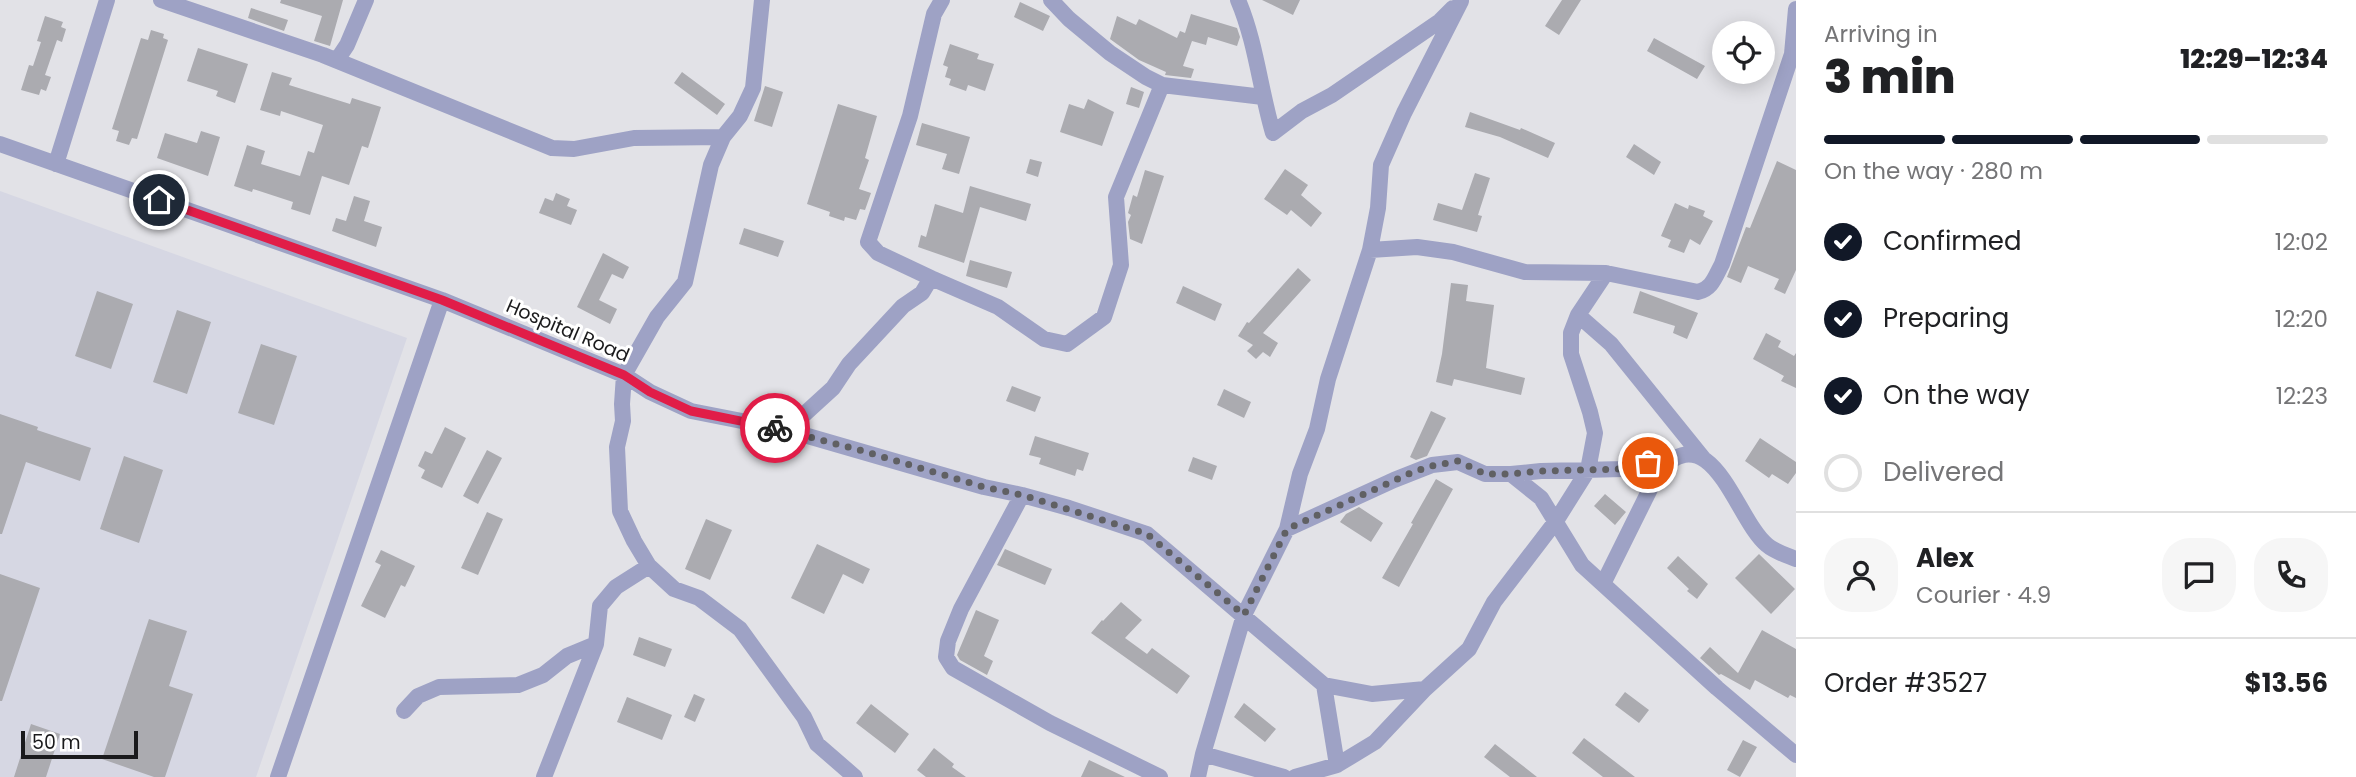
<!DOCTYPE html>
<html lang="en">
<head>
<meta charset="utf-8">
<style>
  :root { --surface:#fff; --page:#f6f6f6; --text:#202124; --muted:#757577; --line:#e0e0e0; --accent:#111827 }
  body { margin:0; font-family:Poppins,sans-serif; background:var(--page); color:var(--text); height:100vh; display:flex; flex-direction:column; font-size:26px; white-space:nowrap }
  * { box-sizing:border-box; margin:0 }
  p { font-size:23px; color:var(--muted) }
  .icon { flex:none; width:38px; height:38px; fill:none; stroke:currentColor; stroke-width:2; stroke-linecap:round; stroke-linejoin:round }
  .map { position:relative; flex:1; overflow:hidden }
  .sheet { display:flex; flex-direction:column; background:var(--surface); width:560px }
  .sheet>* { flex:none }
  .fabs { position:absolute; left:1712px; top:21px; display:grid; gap:14px }
  .fabs a { display:grid; place-items:center; width:63px; height:63px; border-radius:50%; background:var(--surface); box-shadow:0 4px 18px #0003; font-size:35px }
  .scale { position:absolute; left:21px; bottom:18px; width:117px; box-sizing:border-box; padding-left:7px; border:4px solid #1a1a1c; border-top:0; font-size:19px; line-height:24px; white-space:nowrap; color:#1a1a1c; -webkit-text-stroke:5px #fff; paint-order:stroke }
  .pin { position:absolute; display:grid; place-items:center; width:60px; height:60px; color:#fff; margin:-30px; border:4px solid #fff; border-radius:50%; box-shadow:0 2px 7px #0007 }
  .courier { position:absolute; display:grid; place-items:center; width:70px; height:70px; margin:-35px; border:5px solid #e11d48; border-radius:50%; background:#fff; color:#222; box-shadow:0 2px 9px #0007 }
  .headline em { font-style:normal; font-weight:800 }
  .headline div { display:flex; flex-direction:column-reverse }
  .headline { display:flex; align-items:center; justify-content:space-between; height:119px; padding:0 28px }
  h1 { font-size:46px; font-weight:800; line-height:52px }
  .bar { display:grid; grid-template-columns:repeat(4,1fr); gap:10px 7px; align-content:center; height:84px; padding:0 28px }
  .bar i { height:9px; border-radius:5px; background:var(--line) }
  .bar .current { background:var(--accent) }
  .bar p { grid-column:span 4 }
  .line { display:flex; align-items:center; gap:18px; padding:0 28px; border-top:2px solid var(--line) }
  .line div { flex:1 }
  .round { display:grid; place-items:center; flex:none; width:74px; height:74px; border-radius:28px; background:var(--page) }
  ol { padding:0 28px; list-style:none }
  li { display:flex; align-items:center; gap:21px; height:77px }
  li p { margin-inline-start:auto }
  li .icon { padding:7px; border-radius:50%; background:var(--accent); color:#fff; stroke-width:4 }
  li:last-child { color:var(--muted) }
  li i { width:38px; height:38px; border:4px solid var(--line); border-radius:50% }
  main { display:flex; flex:1; min-height:0 }
  .map>svg:first-child { display:block }
  .built { fill:#d6d7e3 }
  .building { fill:#ababb0 }
  .lines { fill:none; stroke-linecap:round; stroke-linejoin:round }
  .minor { stroke:#9ea2c5; stroke-width:16 }
  .done { stroke:#606063; stroke-width:7; stroke-dasharray:0 12.6 }
  .route { stroke:#e11d48; stroke-width:9 }
  .labels { text-anchor:middle; stroke-width:6; stroke-linejoin:round; paint-order:stroke }
  .street-label { font-size:19px; fill:#1a1a1c; stroke:#fff }
</style>
</head>
<body>
<main>
<div class="map">
<svg width="1796" height="777" viewBox="0 0 1796 777">
  <rect width="100%" height="100%" fill="#e2e2e7"/>
  <!-- built -->
  <path class="built" d="M0,191l407,147 -151,439h-256z"/>
  <!-- building -->
  <path class="building" d="M281,0h62l-13,46 -16,-5 8,-25 -42,-13z
    M1262,0h38l-7,15z
    M1562,0h19l-22,35 -14,-9z
    M1020,2l30,14 -7,15 -29,-14z
    M251,8l37,12 -4,11 -36,-13z
    M1191,14l46,14 3,9 -3,9 -29,-9 -2,8 -14,-4 -9,25 11,3 -3,9 -26,-3 1,-3 -27,-12 -29,-21 7,-23 19,9 3,-6 38,19 3,-7 5,2z
    M45,16l18,6 -2,5 5,2 -4,13 -5,-2 -12,35 6,2 -5,14 -5,-2 -2,6 -18,-5 8,-25 4,1 8,-24 -4,-1z
    M151,30l13,4 -1,4 5,2 -31,99 -5,-1 -3,7 -13,-4 3,-10 -7,-2 29,-91 7,2z
    M1654,38l51,28 -8,13 -50,-28z
    M950,44l29,10 -2,5 17,5 -9,27 -17,-6 -2,6 -17,-6 2,-6 -6,-2 3,-10 -5,-2z
    M198,48l50,16 -13,39 -19,-7 2,-5 -31,-10z
    M272,72l20,6 -3,7 61,19 2,-6 29,9 -13,41 -6,-2 -13,39 -27,-9 -12,39 -19,-6 2,-7 -40,-13 -1,3 -18,-6 13,-41 18,6 -4,13 39,12 8,-25 6,2 9,-28 -42,-14 -1,5 -20,-6z
    M682,72l43,32 -8,11 -43,-32z
    M765,86l18,6 -11,35 -18,-6z
    M1131,87l13,5 -5,16 -13,-4z
    M1088,99l26,13 -12,34 -42,-14 9,-28 15,5z
    M838,104l39,12 -12,42 4,2 -10,29 12,4 -6,17 -5,-1 -4,11 -11,-3 -1,4 -15,-5 1,-4 -23,-8z
    M1470,112l50,18 1,-2 34,15 -7,15 -48,-21 -35,-10z
    M922,123l48,14 -11,37 -17,-5 5,-15 -31,-9z
    M201,131l19,6 -12,39 -51,-18 8,-25 32,10z
    M1634,144l27,18 -7,13 -28,-18z
    M1030,159l12,3 -4,15 -12,-4z
    M1777,161l19,9v100l-11,24 -11,-5 5,-10 -31,-13 -7,17 -14,-6 19,-50 4,1z
    M1285,169l23,16 -7,10 21,18 -11,14 -20,-17 -4,5 -23,-16z
    M1145,170l19,6 -22,68 -12,-5 -2,-17 3,-7 -3,-2 5,-18 4,2z
    M1475,173l15,5 -12,37 4,1 -5,16 -44,-12 5,-17 24,7z
    M970,186l61,18 -5,17 -46,-14 -16,56 -46,-16 3,-12 5,2 9,-33 28,9z
    M556,193l14,6 -3,7 10,4 -6,15 -32,-12 6,-15 8,3z
    M354,196l16,5 -6,20 18,6 -6,20 -44,-16 4,-13 10,3z
    M1675,203l13,6 1,-4 16,6 -2,5 10,5 -13,24 -10,-6 -6,14 -16,-6 3,-7 -10,-4z
    M744,228l40,13 -6,16 -39,-13z
    M603,253l26,14 -6,12 -11,-5 -13,26 18,9 -7,15 -33,-17z
    M970,260l42,12 -5,16 -41,-12z
    M1298,268l13,12 -48,53 15,10 -8,14 -7,-5 -7,7 -9,-8 6,-6 -15,-9 9,-14 2,1z
    M1451,283l17,2 -2,16 28,4 -8,63 39,10 -4,17 -67,-16 -2,7 -16,-4 6,-28z
    M1183,286l39,18 -7,17 -39,-18z
    M97,291l36,13 -22,65 -36,-13z
    M1640,291l58,22 -11,26 -14,-6 2,-7 -42,-13z
    M177,310l34,12 -24,72 -34,-12z
    M1766,333l15,8 -3,6 16,9 2,-3v35l-15,-7 3,-5 -31,-17z
    M261,344l36,12 -23,69 -36,-12z
    M1012,386l29,11 -6,15 -29,-11z
    M1224,389l27,13 -7,16 -27,-13z
    M1431,411l15,7 -19,38 -11,4 -6,-3z
    M0,414l38,13 -1,3 54,18 -11,33 -54,-19 -24,72h-2z
    M445,427l21,11 -24,50 -21,-10 4,-8 -7,-4 7,-15 7,3z
    M1035,436l54,17 -6,18 -6,-2 -2,7 -36,-12 2,-6 -12,-3z
    M1760,438l36,24v11l-8,11 -16,-10 -3,4 -24,-17z
    M487,450l15,8 -24,46 -15,-8z
    M124,456l39,14 -24,73 -39,-14z
    M1193,457l24,9 -5,14 -24,-9z
    M1436,479l17,10 -54,98 -17,-9 31,-54 -2,-1z
    M1605,494l21,18 -11,13 -21,-19z
    M1359,507l24,16 -12,19 -31,-20 6,-8z
    M487,512l16,7 -25,56 -17,-7z
    M706,519l26,11 -22,50 -25,-11z
    M817,544l53,25 -7,15 -20,-10 -19,40 -33,-16z
    M1005,549l47,20 -7,16 -48,-20z
    M381,550l34,16 -10,21 -4,-2 -16,33 -24,-12 20,-41 -6,-3z
    M1759,554l36,35 -24,25 -36,-36z
    M1678,556l30,28 -11,15 -10,-8 2,-2 -22,-21z
    M0,574l40,14 -38,113h-2z
    M1121,602l21,18 -17,18 22,16 5,-6 38,28 -13,18 -86,-61 11,-13 1,1z
    M976,610l23,10 -15,36 9,5 -6,14 -27,-15 -3,-5z
    M149,619l38,12 -18,55 24,8 -28,83h-11l-52,-18z
    M1762,630l34,19v49l-6,-3 -2,3 -33,-18 -5,10 -29,-16 -2,1 -19,-17 10,-11 28,26z
    M639,637l33,12 -7,18 -32,-12z
    M1625,692l24,18 -10,13 -24,-18z
    M694,694l11,5 -10,23 -11,-5z
    M627,697l45,18 -10,25 -45,-18z
    M1244,703l32,26 -11,13 -31,-25z
    M871,704l38,30 -14,19 -39,-30z
    M31,724l29,10 -14,43h-32z
    M1584,738l51,39h-32l-31,-24z
    M1743,740l14,7 -17,30 -13,-7z
    M1495,744l42,33h-27l-26,-20z
    M934,748l20,16 -2,3 14,10h-40l-9,-7z
    M1089,760l36,17h-44z"/>
  <g class="lines">
    <!-- minor -->
    <path class="minor" d="M161,0l162,55 229,93 22,1 60,-11 89,-1
      M762,0l-9,88 -13,28 -17,21 -12,28 -26,117 -28,35 -33,58 -2,29 1,17 -6,26 3,64 14,30 15,25 25,23 25,9 41,31 64,88 13,27 38,33
      M1051,0l18,19 41,34 36,24 16,8 101,12
      M1238,0c18,42 22,89 35,133l29,-22 30,-16 108,-74 13,-13
      M337,60l10,-15 19,-45
      M0,144l442,156 182,75 26,17 41,19 96,19 197,57 38,8 47,13 78,26 177,151 13,80
      M56,164l51,-164
      M1370,250l47,-3 36,5 72,20 81,1
      M931,278l-53,-25 -10,-11 42,-126 24,-102 8,-14
      M1578,315l33,29 92,114
      M787,430l46,-42 16,-24 54,-58 19,-13 9,-15 67,29 46,32 23,5 37,-27 17,-52 -5,-68 46,-112
      M1511,474l30,24 41,67 135,123 79,67
      M1022,495l-61,114 -13,32 -2,16 7,11 97,55 110,54
      M1287,529l107,-49 38,-15 26,-3 27,12h26l30,-3 82,-2 49,-12
      M1603,584l56,-113c54,-57 77,49 108,74 8,7 19,10 29,14
      M1324,685l48,9 53,-5
      M404,711l14,-15 21,-9 79,-2 25,-10 24,-19 29,-12
      M1203,754l41,-139 43,-86 13,-55 17,-45 11,-50 42,-129 8,-42 3,-43 23,-52 57,-112
      M278,777l164,-477
      M544,777l52,-133 4,-38 16,-19 33,-21
      M1198,777l5,-23 81,23
      M1295,777l42,-12 38,-23 50,-53 44,-40 25,-47 62,-81 32,-51 7,-37 -5,-21 -19,-58v-21l7,-18 28,-42 92,19c14,-3 17,-15 24,-28l70,-210 4,-45"/>
  </g>
  <g class="lines">
    <!-- done -->
    <path class="done" d="M775,428l88,23 121,36 38,8 125,39 97,81 43,-86 126,-57 19,-6 26,-5 27,13h26l30,-3 82,-2 25,-6"/>
    <!-- route -->
    <path class="route" d="M159,200l283,100 182,75 26,17 41,19 84,17"/>
  </g>
  <g class="labels">
    <!-- street labels -->
    <g class="street-label">
      <text transform="translate(568 330) rotate(23)" y="7">Hospital Road</text>
    </g>
  </g>
</svg>
<div class="fabs">
<a><svg class="icon" aria-label="locate" viewBox="0 0 24 24"><circle cx="12" cy="12" r="6"/><path d="M12 2v4M12 18v4M2 12h4M18 12h4"/></svg></a>
</div>
<div class="scale">50 m</div>
<div class="pin" style="left:1648px;top:463px;background:#ea580c"><svg class="icon" aria-label="bag" viewBox="0 0 24 24"><path d="M5 8h14l-1 12H6zM9 8a3 3 0 0 1 6 0"/></svg></div>
<div class="pin" style="left:159px;top:200px;background:#1f2937"><svg class="icon" aria-label="home" viewBox="0 0 24 24"><path d="M3 11l9-7 9 7M6 9v11h12V9"/></svg></div>
<div class="courier" style="left:775px;top:428px"><svg class="icon" aria-label="bike" viewBox="0 0 24 24"><circle cx="6" cy="16" r="4"/><circle cx="18" cy="16" r="4"/><path d="M6 16l4-8h5l3 8M10 8l3 8H6M13 5h3"/></svg></div>
</div>
<section class="sheet">
<div class="headline"><div><h1>3 min</h1><p>Arriving in</p></div><em>12:29–12:34</em></div>
<div class="bar"><i class="current"></i><i class="current"></i><i class="current"></i><i></i><p>On the way · 280 m</p></div>
<ol>
<li><svg class="icon" aria-label="check" viewBox="0 0 24 24"><path d="M5 12l5 5 9-10"/></svg>Confirmed<p>12:02</p></li>
<li><svg class="icon" aria-label="check" viewBox="0 0 24 24"><path d="M5 12l5 5 9-10"/></svg>Preparing<p>12:20</p></li>
<li><svg class="icon" aria-label="check" viewBox="0 0 24 24"><path d="M5 12l5 5 9-10"/></svg>On the way<p>12:23</p></li>
<li><i></i>Delivered</li>
</ol>
<div class="line" style="height:126px"><a class="round"><svg class="icon" aria-label="person" viewBox="0 0 24 24"><circle cx="12" cy="8" r="4"/><path d="M4 21q1-7 8-7t8 7"/></svg></a><div><b>Alex</b><p>Courier · 4.9</p></div><a class="round"><svg class="icon" aria-label="chat" viewBox="0 0 24 24"><path d="M4 5h16v11H9l-5 4z"/></svg></a><a class="round"><svg class="icon" aria-label="phone" viewBox="0 0 24 24"><path d="M5 4h4l2 5-3 2q2 4 5 5l2-3 5 2v4C11 20 4 13 5 4z"/></svg></a></div>
<div class="line" style="height:91px"><div>Order #3527</div><b>$13.56</b></div>
</section>
</main>
</body>
</html>
